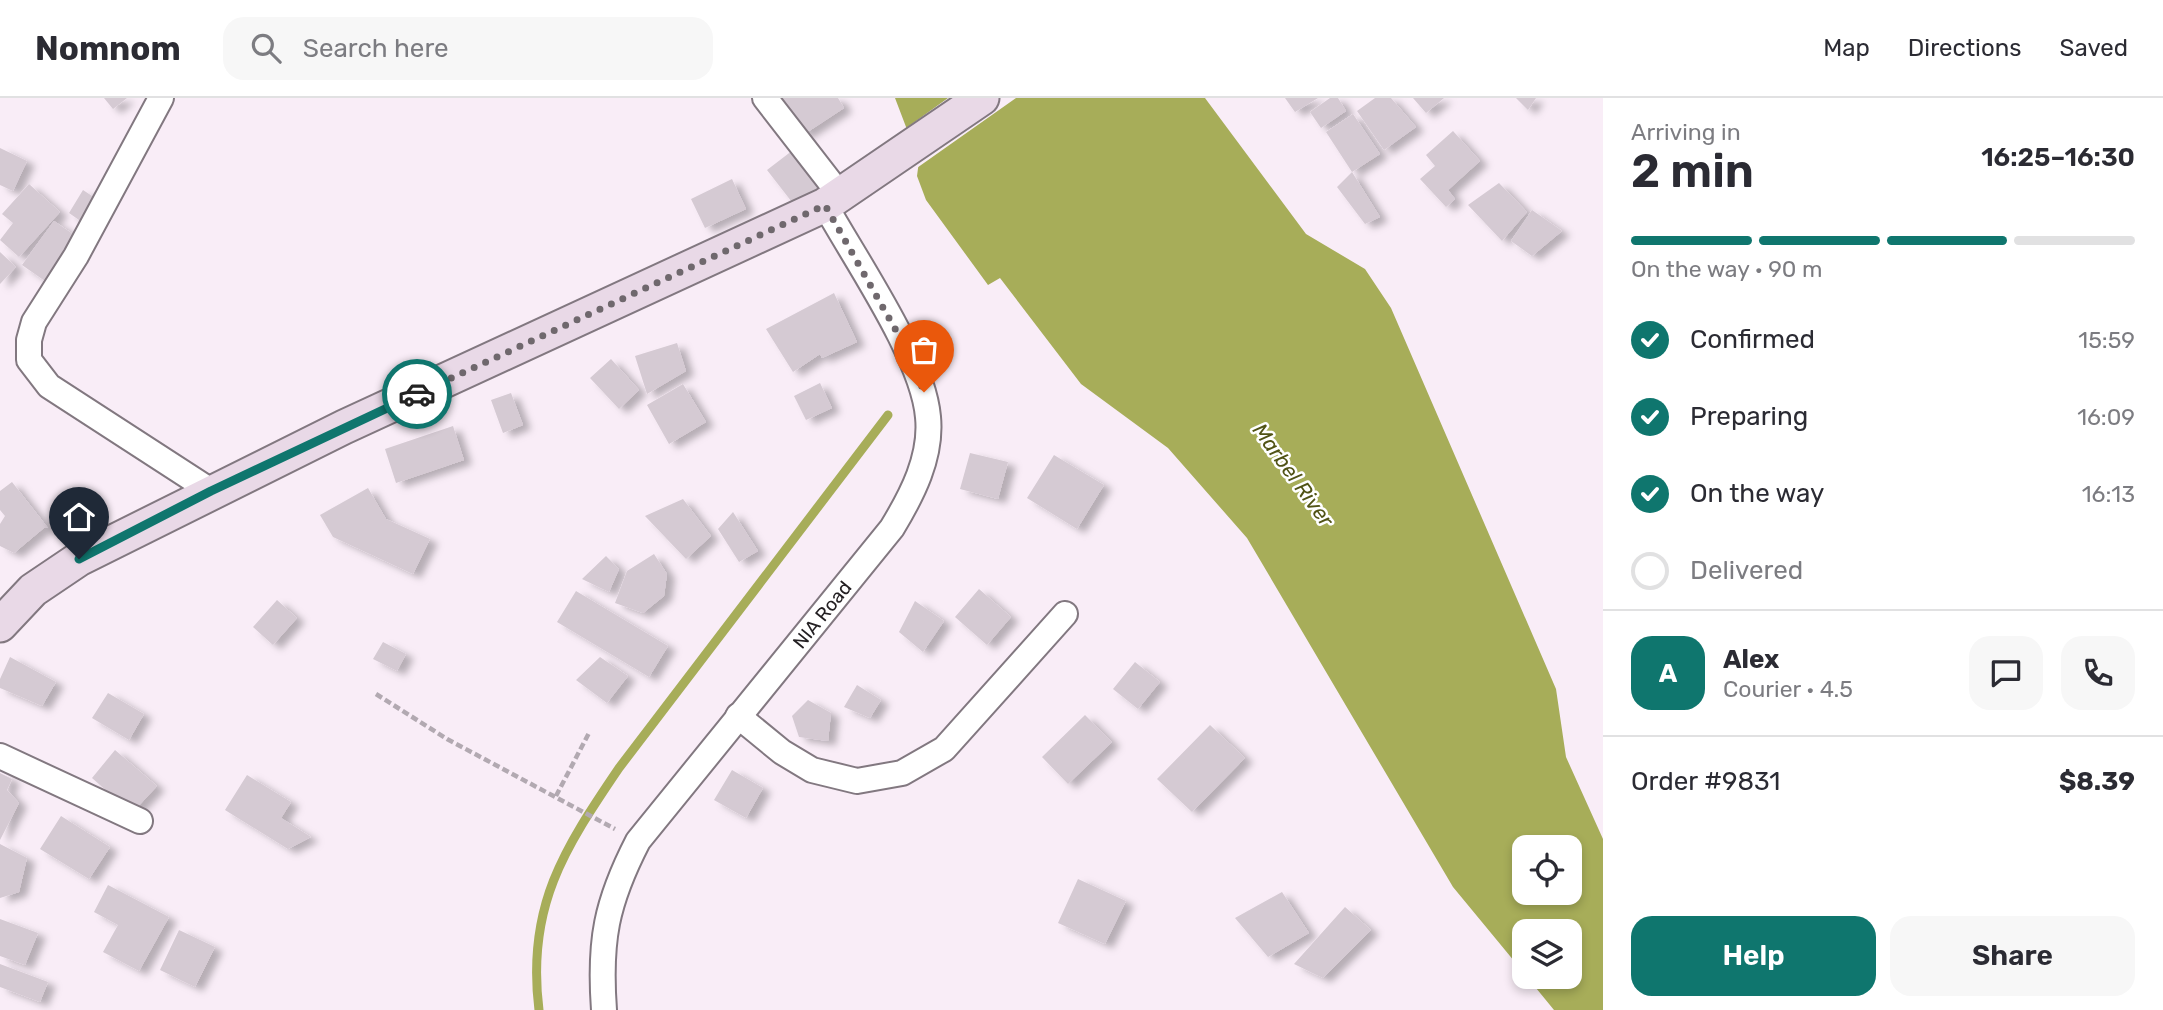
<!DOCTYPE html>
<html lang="en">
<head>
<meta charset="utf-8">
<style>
  :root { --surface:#fff; --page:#f7f7f7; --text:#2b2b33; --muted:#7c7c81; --line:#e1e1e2; --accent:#0f766e }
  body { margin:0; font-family:Rubik,sans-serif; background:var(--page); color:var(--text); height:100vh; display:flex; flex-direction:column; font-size:26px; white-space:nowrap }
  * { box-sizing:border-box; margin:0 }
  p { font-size:23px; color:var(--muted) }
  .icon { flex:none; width:38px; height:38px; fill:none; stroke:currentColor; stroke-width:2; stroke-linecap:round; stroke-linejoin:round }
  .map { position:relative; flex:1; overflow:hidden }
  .sheet { display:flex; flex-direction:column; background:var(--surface); width:560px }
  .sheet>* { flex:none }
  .buttons { position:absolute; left:1512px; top:737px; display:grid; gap:14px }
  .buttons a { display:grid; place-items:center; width:70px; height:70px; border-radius:14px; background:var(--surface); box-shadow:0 4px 10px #0003; font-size:35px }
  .pin { position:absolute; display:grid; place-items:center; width:60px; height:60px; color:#fff; margin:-72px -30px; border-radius:50% 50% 50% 0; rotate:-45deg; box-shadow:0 0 7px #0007 }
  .pin .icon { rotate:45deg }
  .courier { position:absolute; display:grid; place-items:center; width:70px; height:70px; margin:-35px; border:5px solid #0f766e; border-radius:50%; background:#fff; color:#222; box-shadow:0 2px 9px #0007 }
  .summary em { font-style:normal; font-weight:600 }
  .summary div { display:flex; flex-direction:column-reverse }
  .summary { display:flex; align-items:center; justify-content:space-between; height:119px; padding:0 28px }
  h1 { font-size:46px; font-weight:600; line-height:52px }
  .bar { display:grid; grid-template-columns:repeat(4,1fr); gap:10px 7px; align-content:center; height:84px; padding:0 28px }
  .bar i { height:9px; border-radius:5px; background:var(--line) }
  .bar .on { background:var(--accent) }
  .bar p { grid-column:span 4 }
  .line { display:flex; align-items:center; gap:18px; padding:0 28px; border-top:2px solid var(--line) }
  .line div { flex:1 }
  .round { display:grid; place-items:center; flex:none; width:74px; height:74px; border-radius:21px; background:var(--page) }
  ol { padding:0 28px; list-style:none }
  li { display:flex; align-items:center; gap:21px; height:77px }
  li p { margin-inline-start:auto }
  li .icon { padding:7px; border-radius:50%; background:var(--accent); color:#fff; stroke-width:4 }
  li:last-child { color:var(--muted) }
  li i { width:38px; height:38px; border:4px solid var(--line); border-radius:50% }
  .primary-button { display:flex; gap:14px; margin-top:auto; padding:14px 28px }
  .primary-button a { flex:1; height:80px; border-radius:21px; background:var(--accent); color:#fff; font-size:28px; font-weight:600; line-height:80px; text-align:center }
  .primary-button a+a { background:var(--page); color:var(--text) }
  header { display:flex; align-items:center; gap:42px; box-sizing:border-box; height:98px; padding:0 35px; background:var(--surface); border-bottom:2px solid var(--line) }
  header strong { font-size:33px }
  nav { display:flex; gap:38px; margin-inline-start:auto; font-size:24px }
  .search { width:490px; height:63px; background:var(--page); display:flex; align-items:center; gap:18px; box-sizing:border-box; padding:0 24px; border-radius:21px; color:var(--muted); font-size:26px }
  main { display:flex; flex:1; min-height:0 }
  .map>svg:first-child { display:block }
  .water { fill:#a7ad59; fill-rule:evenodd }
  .pier { fill:#f9edf7 }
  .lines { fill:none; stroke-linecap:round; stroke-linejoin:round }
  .stream { stroke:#a7ad59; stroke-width:9 }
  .building { fill:#d5cad3; filter:url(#shadow) }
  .street-casing { stroke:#827880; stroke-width:28 }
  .secondary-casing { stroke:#827880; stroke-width:37 }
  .path { stroke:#b2a9b1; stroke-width:4.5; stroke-dasharray:7 3.5; stroke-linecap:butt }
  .street { stroke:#fff; stroke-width:24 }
  .secondary { stroke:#e9d9e7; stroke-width:33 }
  .done { stroke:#6f686d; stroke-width:7; stroke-dasharray:0 12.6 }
  .route { stroke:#0f766e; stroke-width:9 }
  .labels { text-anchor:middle; stroke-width:5; stroke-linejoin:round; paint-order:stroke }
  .street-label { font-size:19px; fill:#242023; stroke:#fff }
  .water-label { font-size:21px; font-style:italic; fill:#505315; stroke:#fff }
</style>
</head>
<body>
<header>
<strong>Nomnom</strong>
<div class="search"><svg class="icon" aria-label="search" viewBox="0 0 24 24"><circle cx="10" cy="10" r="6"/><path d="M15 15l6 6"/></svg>Search here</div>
<nav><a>Map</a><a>Directions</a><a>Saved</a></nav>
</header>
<main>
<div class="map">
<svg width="1603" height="912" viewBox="0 0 1603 912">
  <defs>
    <filter id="shadow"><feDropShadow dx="8" dy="4.5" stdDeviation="3.5" flood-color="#0004"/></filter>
  </defs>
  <rect width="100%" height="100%" fill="#f9edf7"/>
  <!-- water -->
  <path class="water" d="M895,0h310l101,136 59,35 26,39 165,381 10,68 37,82v171h-49l-27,-33 43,-1v-45h-46v42l-71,-86 -206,-349 -79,-90 -87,-64 -81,-106 -12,7 -62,-85 -9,-24 2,-15zM1524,749h46v45h-46z"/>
  <!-- pier -->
  <path class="pier" d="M948,0h68l-102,72 1,-8 -13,-31z"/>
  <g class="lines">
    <!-- stream -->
    <path class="stream" d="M539,912c-13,-103 25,-161 80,-242l269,-353"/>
  </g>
  <!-- building -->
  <path class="building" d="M104,0h23l-14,11z
    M778,0h60l6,10 -41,27z
    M1285,0h33l-23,14z
    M1330,0h8l8,13 -25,17 -11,-16z
    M1375,0h16l25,29 -32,23 -27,-39z
    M1413,0h31l-18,15z
    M1516,0h20l-8,12z
    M1353,16l27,40 -28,18 -26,-40z
    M1453,33l27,30 -32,29 7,9 -9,8 -26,-28 15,-13 -9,-11z
    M797,49l28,37 -30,22 -28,-36z
    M0,50l27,13 -14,30 -13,-6z
    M1352,74l28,45 -15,7 -28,-37z
    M732,81l14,30 -41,19 -14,-29z
    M1499,85l28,29 -25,29 -34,-36z
    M29,86l31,28 -41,45 -19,-17 13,-17 -11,-9z
    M83,92l12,8 -13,24 -13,-9z
    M1532,112l30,21 -30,25 -21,-15z
    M54,123l23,16 -32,44 -23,-16z
    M0,154l16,15 -16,17z
    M834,195l23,49 -35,16 -2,-4 -27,18 -27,-43z
    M677,245l9,28 -39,23 -12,-38z
    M611,261l28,31 -20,19 -29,-31z
    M820,285l12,25 -26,12 -12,-24z
    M683,286l23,38 -37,22 -22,-39z
    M511,295l12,32 -20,8 -12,-33z
    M453,328l11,34 -68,23 -11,-34z
    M970,355l38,9 -10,37 -38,-10z
    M1054,357l50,30 -27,44 -50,-31z
    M12,384l36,46 -3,-1 -31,26 -14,-7v-22l5,-8 -5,-6v-19z
    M368,390l18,31 44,20 -17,35 -80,-37 -13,-22z
    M683,401l28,37 -25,23 -41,-43z
    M733,414l25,39 -19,11 -21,-33z
    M654,456l13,20 -3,22 -21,17 -28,-10 12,-32z
    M606,458l13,13 -10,23 -27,-13z
    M979,491l32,28 -24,28 -32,-28z
    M576,493l92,55 -19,31 -92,-55z
    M277,502l20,18 -24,27 -20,-18z
    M915,503l29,20 -21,31 -24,-20z
    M383,544l23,12 -9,17 -24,-12z
    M10,559l46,25 -14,24 -42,-18v-9z
    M600,559l28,19 -21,27 -31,-23z
    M1135,564l25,20 -22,27 -25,-20z
    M857,587l24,15 -11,18 -26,-11z
    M108,595l36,21 -15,26 -37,-22z
    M808,602l23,13 -3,28 -29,-4 -7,-21z
    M1085,617l27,27 -44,42 -26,-27z
    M1210,627l35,33 -53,54 -35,-33z
    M115,652l42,36 -25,27 -40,-35z
    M732,672l31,18 -17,30 -32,-18z
    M0,675l12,6 -5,11 12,13 -19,37z
    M247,677l44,27 -10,16 30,19 -23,12 -63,-39z
    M61,718l49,31 -21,32 -49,-30z
    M0,746l27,14 -8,34 -19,6z
    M1078,781l48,22 -21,43 -47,-21z
    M108,787l61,32 -30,54 -36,-19 15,-27 -24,-13z
    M1282,794l27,41 -41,24 -33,-39z
    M1345,809l26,23 -48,48 -29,-14z
    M0,821l38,14 -13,32 -25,-9z
    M179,832l36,17 -20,40 -35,-17z
    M0,866l48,18 -8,20 -40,-15z"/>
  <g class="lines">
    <defs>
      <g id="street">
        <path d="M161,0l-85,158 -42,66 -5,18v20l20,26 162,105"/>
        <path d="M765,0l76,98"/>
        <path d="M738,618l44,36 30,18 45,11 45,-8 42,-24 121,-135"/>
        <path d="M0,658l140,65"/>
        <path id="s1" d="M604,912c-5,-69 2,-107 34,-169l254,-313c20,-33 40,-71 36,-111 -5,-60 -72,-156 -103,-212"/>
      </g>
      <path id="secondary" d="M0,527l33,-35 46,-31 265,-132 481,-222 157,-107"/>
    </defs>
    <!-- street casing -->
    <use href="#street" class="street-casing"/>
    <!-- secondary casing -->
    <use href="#secondary" class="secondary-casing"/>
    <!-- path -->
    <path class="path" d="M376,596l71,45 168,90
      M556,698l34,-65"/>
    <!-- street -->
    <use href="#street" class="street"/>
    <!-- secondary -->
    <use href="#secondary" class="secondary"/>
  </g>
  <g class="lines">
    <!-- done -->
    <path class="done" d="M417,296l408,-189 86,152 13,35"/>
    <!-- route -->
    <path class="route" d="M79,461l132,-68 206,-97"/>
  </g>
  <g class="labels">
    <!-- street labels -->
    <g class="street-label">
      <text dy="7" stroke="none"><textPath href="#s1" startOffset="467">NIA Road</textPath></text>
    </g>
    <!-- water labels -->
    <g class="water-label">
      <text transform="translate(1293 377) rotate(54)" y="7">Marbel River</text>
    </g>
  </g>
</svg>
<div class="buttons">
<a><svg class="icon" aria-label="locate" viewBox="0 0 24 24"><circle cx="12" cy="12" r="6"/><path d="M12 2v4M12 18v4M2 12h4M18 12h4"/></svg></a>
<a><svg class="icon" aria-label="layers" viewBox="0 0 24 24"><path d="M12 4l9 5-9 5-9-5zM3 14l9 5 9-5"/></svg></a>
</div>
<div class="pin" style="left:924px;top:294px;background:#ea580c"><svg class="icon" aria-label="bag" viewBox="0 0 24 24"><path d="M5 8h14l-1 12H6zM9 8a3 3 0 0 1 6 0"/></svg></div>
<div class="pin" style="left:79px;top:461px;background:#1f2937"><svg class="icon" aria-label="home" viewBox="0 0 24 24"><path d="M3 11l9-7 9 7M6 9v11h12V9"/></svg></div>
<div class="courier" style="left:417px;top:296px"><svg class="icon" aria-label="car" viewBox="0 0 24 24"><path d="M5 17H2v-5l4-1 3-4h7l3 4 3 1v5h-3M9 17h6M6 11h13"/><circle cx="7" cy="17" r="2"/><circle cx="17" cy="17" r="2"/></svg></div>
</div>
<section class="sheet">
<div class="summary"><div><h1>2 min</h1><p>Arriving in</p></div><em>16:25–16:30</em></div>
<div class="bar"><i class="on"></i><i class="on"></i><i class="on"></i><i></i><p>On the way · 90 m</p></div>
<ol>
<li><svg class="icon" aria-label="check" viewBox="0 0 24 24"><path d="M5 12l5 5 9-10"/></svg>Confirmed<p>15:59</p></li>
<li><svg class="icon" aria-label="check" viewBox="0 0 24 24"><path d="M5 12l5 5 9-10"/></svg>Preparing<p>16:09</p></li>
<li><svg class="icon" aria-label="check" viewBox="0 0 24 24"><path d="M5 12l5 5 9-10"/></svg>On the way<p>16:13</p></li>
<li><i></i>Delivered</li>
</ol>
<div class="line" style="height:126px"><b class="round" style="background:var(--accent);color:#fff">A</b><div><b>Alex</b><p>Courier · 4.5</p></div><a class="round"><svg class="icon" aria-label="chat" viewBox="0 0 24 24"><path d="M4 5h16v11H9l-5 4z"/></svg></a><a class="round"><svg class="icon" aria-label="phone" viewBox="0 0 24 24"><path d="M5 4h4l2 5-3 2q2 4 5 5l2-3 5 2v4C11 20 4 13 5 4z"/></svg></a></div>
<div class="line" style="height:91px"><div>Order #9831</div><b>$8.39</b></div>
<div class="primary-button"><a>Help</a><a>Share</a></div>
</section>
</main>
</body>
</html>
